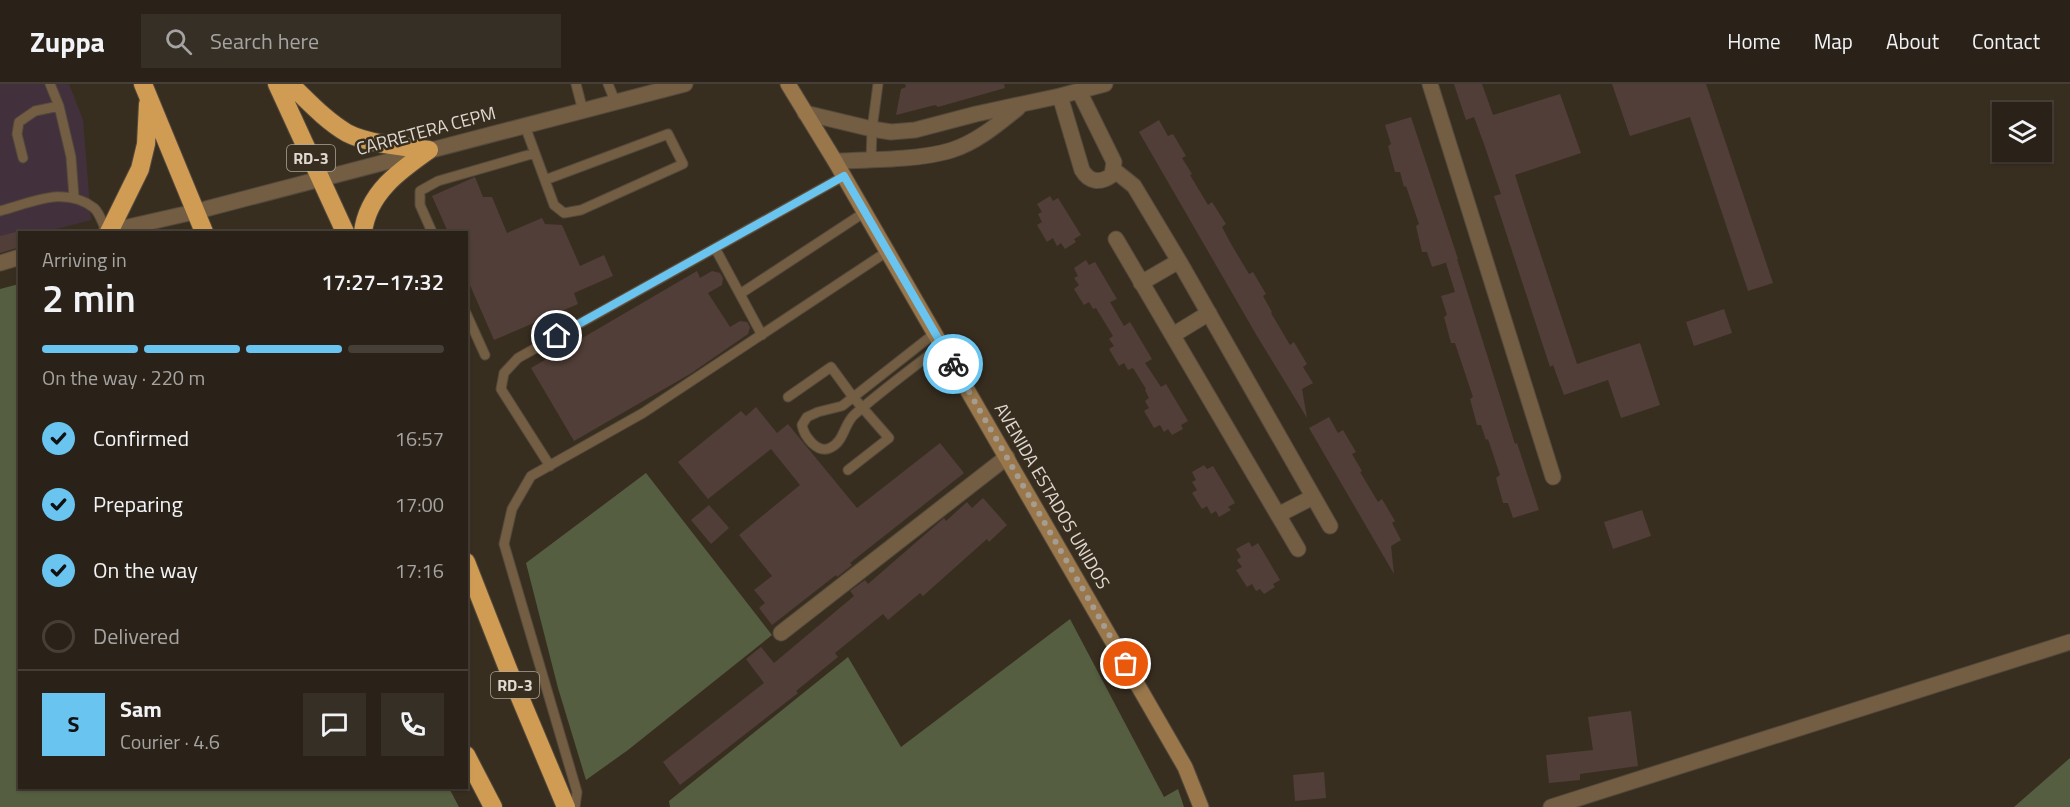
<!DOCTYPE html>
<html lang="en">
<head>
<meta charset="utf-8">
<style>
  :root { --surface:#2a2218; --page:#362f25; --text:#f1f3f6; --muted:#a5a4a2; --line:#463f37; --accent:#69c4f0 }
  body { margin:0; font-family:"Titillium Web",sans-serif; background:var(--page); color:var(--text); height:100vh; display:flex; flex-direction:column; font-size:22px; white-space:nowrap }
  * { box-sizing:border-box; margin:0 }
  p { font-size:20px; color:var(--muted) }
  .icon { flex:none; width:33px; height:33px; fill:none; stroke:currentColor; stroke-width:2; stroke-linecap:round; stroke-linejoin:round }
  .map { position:relative; flex:1; overflow:hidden }
  .sheet { position:absolute; left:18px; top:147px; width:450px; height:558px; display:flex; flex-direction:column; background:var(--surface); border-radius:0px; box-shadow:0 2px 4px #0004,0 0 0 2px var(--line) }
  .sheet>* { flex:none }
  .controls { position:absolute; left:1992px; top:18px; display:grid; gap:12px }
  .controls a { display:grid; place-items:center; width:60px; height:60px; border-radius:0px; background:var(--surface); box-shadow:0 2px 4px #0004,0 0 0 2px var(--line); font-size:30px }
  .pin { position:absolute; display:grid; place-items:center; width:51px; height:51px; color:#fff; margin:-26px; border:3px solid #fff; border-radius:50%; box-shadow:0 2px 6px #0007 }
  .courier { position:absolute; display:grid; place-items:center; width:60px; height:60px; margin:-30px; border:4px solid #69c4f0; border-radius:50%; background:#fff; color:#222; box-shadow:0 2px 8px #0007 }
  .head em { font-style:normal; font-weight:600 }
  .head div { display:flex; flex-direction:column-reverse }
  .head { display:flex; align-items:center; justify-content:space-between; height:102px; padding:0 24px }
  h1 { font-size:39px; font-weight:600; line-height:45px }
  .bar { display:grid; grid-template-columns:repeat(4,1fr); gap:9px 6px; align-content:center; height:72px; padding:0 24px }
  .bar i { height:8px; border-radius:4px; background:var(--line) }
  .bar .on { background:var(--accent) }
  .bar p { grid-column:span 4 }
  .line { display:flex; align-items:center; gap:15px; padding:0 24px; border-top:2px solid var(--line) }
  .line div { flex:1 }
  .round { display:grid; place-items:center; flex:none; width:63px; height:63px; border-radius:0px; background:var(--page) }
  ol { padding:0 24px; list-style:none }
  li { display:flex; align-items:center; gap:18px; height:66px }
  li p { margin-inline-start:auto }
  li .icon { padding:6px; border-radius:50%; background:var(--accent); color:#111; stroke-width:4 }
  li:last-child { color:var(--muted) }
  li i { width:33px; height:33px; border:3px solid var(--line); border-radius:50% }
  header { display:flex; align-items:center; gap:36px; box-sizing:border-box; height:84px; padding:0 30px; background:var(--surface); border-bottom:2px solid var(--line) }
  header strong { font-size:28px }
  nav { display:flex; gap:33px; margin-inline-start:auto; font-size:21px }
  .search { width:420px; height:54px; background:var(--page); display:flex; align-items:center; gap:15px; box-sizing:border-box; padding:0 21px; border-radius:0px; color:var(--muted); font-size:22px }
  .map>svg:first-child { display:block }
  .industrial { fill:#42313d }
  .green { fill:#555e41 }
  .building { fill:#513e38 }
  .lines { fill:none; stroke-linecap:round; stroke-linejoin:round }
  .lane-casing { stroke:#53493c; stroke-width:11 }
  .street-casing { stroke:#53493c; stroke-width:17 }
  .secondary-casing { stroke:#53493c; stroke-width:17 }
  .highway-casing { stroke:#53493c; stroke-width:20 }
  .lane { stroke:#735e43; stroke-width:9 }
  .street { stroke:#735e43; stroke-width:15 }
  .secondary { stroke:#99774b; stroke-width:15 }
  .highway { stroke:#d09c54; stroke-width:18 }
  .done { stroke:#a59d92; stroke-width:6; stroke-dasharray:0 10.8 }
  .route { stroke:#69c4f0; stroke-width:8 }
  .labels { text-anchor:middle; stroke-width:5; stroke-linejoin:round; paint-order:stroke }
  .shield { fill:#382e20; stroke:#aea69b; stroke-width:1.5 }
  .shield-label { font-size:16px; font-weight:bold; fill:#e0d9d0 }
  .street-label { font-size:18px; fill:#e0d9d0; stroke:#382e20 }
</style>
</head>
<body>
<header>
<strong>Zuppa</strong>
<div class="search"><svg class="icon" aria-label="search" viewBox="0 0 24 24"><circle cx="10" cy="10" r="6"/><path d="M15 15l6 6"/></svg>Search here</div>
<nav><a>Home</a><a>Map</a><a>About</a><a>Contact</a></nav>
</header>
<div class="map">
<svg width="2070" height="723" viewBox="0 0 2070 723">
  <rect width="100%" height="100%" fill="#382e20"/>
  <!-- industrial -->
  <path class="industrial" d="M0,0h69l14,36 8,100 -47,12h-24l-20,12z"/>
  <!-- green -->
  <path class="green" d="M19,200l1,504h429l10,19h-459v-518z
    M646,389l126,162 -144,115 -42,30 -28,-92 -32,-125z
    M1070,535l94,178 14,-8 6,18h-514l-1,-6 179,-144 53,90z
    M2070,674v49h-56z"/>
  <!-- building -->
  <path class="building" d="M905,0h99l1,4 -67,19 -3,-2 -39,10 5,-26 5,-2z
    M1454,0h28l11,31 67,-21 21,59 -66,22 16,50 46,139 63,-21 20,62 -39,13 -13,-38 -44,15 -11,-30 -3,2 -56,-171 7,-2 -17,-50 -10,-27 -8,3z
    M1612,0h94l67,199 -25,8 -58,-174 -60,19z
    M1411,33l47,142 -26,8 -5,-15h-5l-6,-26 3,-2 -13,-38 -2,1 -4,-15h-5l-7,-26 3,-2 -6,-19z
    M1159,36l9,16 5,-2 13,22 -4,2 10,16 -2,1 18,30 4,-3 14,22 -4,3 9,17 18,30 4,-2 13,22 -3,2 9,16 -1,1 19,32 4,-3 13,22 -4,3 10,16 -11,6 5,29 -50,-82 -118,-204z
    M475,93l8,20h9l15,36 35,-15 3,6 17,1 18,41 24,-11 9,21 -39,17 4,11 -84,36 -28,-64v-44h-18l-16,-36z
    M1050,112l3,5 5,-3 23,37 -7,4 2,3 -11,7 -4,-6 -4,3 -4,-8 -6,4 -10,-17 5,-3 -4,-8 4,-2 -5,-8z
    M20,147v16l-20,6v-17z
    M1457,175l58,185 2,-1 22,67 -26,8 -5,-15h-5l-7,-25 4,-3 -12,-36 -2,1 -5,-15h-4l-7,-26 3,-2 -18,-54h-4l-7,-26 3,-2 -6,-19 14,-4 -9,-29z
    M1086,176l3,5 6,-3 22,37 -7,3 14,24 6,-4 22,37 -7,4 16,24 5,-3 22,37 -7,4 2,4 -11,6 -4,-6 -4,3 -4,-7 -6,3 -10,-17 5,-3 -4,-7 4,-3 -4,-8 1,-1 -13,-21 -5,2 -4,-7 -5,3 -10,-17 5,-3 -5,-7 4,-3 -17,-28 -3,1 -4,-7 -5,3 -10,-16 5,-4 -5,-7 4,-2 -4,-8z
    M697,187l3,7 12,-7 8,2 3,5 -1,7 -14,8 22,34 10,-6 7,1 3,5 -2,7 -58,40 -116,67 -43,-73z
    M1724,225l8,24 -38,13 -8,-24z
    M756,323l21,26 11,-9 69,84 83,-65 24,30 -114,90 2,2 -15,12 -1,-2 -64,50 -13,-17 6,-5 -11,-13 18,-14 -33,-41 61,-50 -29,-36 -63,50 -30,-37 63,-51 5,5z
    M1329,333l9,16 5,-3 13,22 -4,2 10,17 -2,1 18,30 4,-3 13,22 -3,2 9,17 -10,6 3,28 -85,-146z
    M1204,381l3,4 6,-3 22,37 -7,4 3,3 -12,7 -3,-6 -5,3 -4,-8 -5,3 -10,-16 5,-3 -5,-8 4,-2 -4,-8z
    M983,414l24,27 -18,17 -2,-3 -64,57 -3,-3 -32,27 -5,-6 -48,39 3,4 -42,34 2,2 -118,92 -17,-23 101,-79 -18,-24 15,-12 13,16 80,-67 -4,-5 15,-11 3,4 76,-66 2,3 21,-19 5,6z
    M709,421l20,23 -18,16 -20,-24z
    M1642,426l9,26 -38,13 -9,-27z
    M1249,458l3,5 6,-4 22,37 -7,4 2,3 -11,7 -4,-5 -4,2 -4,-7 -5,3 -11,-17 6,-3 -5,-7 4,-3 -5,-8z
    M1631,627l7,55 -58,8v6l-31,3 -3,-28 47,-5 -5,-33z
    M1324,688l2,26 -31,3 -2,-26z"/>
  <g class="lines">
    <defs>
      <path id="lane" d="M50,0l9,22 12,51 3,40
        M576,0l7,27
        M608,0l7,17
        M525,42l29,79 10,8 17,-3 102,-46 -15,-30 -123,46
        M23,74l-6,-24 2,-12 16,-11 24,-5
        M871,76l1,-31 6,-45
        M0,127c31,-8 65,-26 94,-3 6,5 9,17 13,24
        M432,148l-12,-27v-14l18,-10 97,-28
        M715,164l47,87
        M740,210l125,-82
        M466,229l19,42
        M935,249l-93,73 -24,6 -11,5 -5,8c2,11 15,29 28,23 14,-6 14,-24 24,-33 28,-25 59,-47 88,-70
        M788,313l43,-30 22,30 36,41 -41,32
        M550,382l-49,-77 3,-16 14,-15 326,-182
        M575,723l2,-15 -73,-248 8,-35 19,-33 112,-63 245,-162"/>
      <path id="street" d="M1430,0l123,393
        M1060,12l22,74c7,12 18,14 30,5l2,-13 -35,-71
        M805,29l67,16 19,3 24,-2 61,-16 84,-18 45,-12
        M835,77c33,-1 86,-1 117,-11 25,-8 46,-26 66,-42
        M1114,86l20,16 45,75 151,265
        M106,148l88,-20 491,-128
        M1116,155l182,310
        M0,179l20,-6
        M1141,199l38,-22
        M1173,251l36,-22
        M1278,431l35,-18
        M781,549l226,-176
        M1551,723l519,-165"/>
      <path id="secondary" d="M788,0l47,77 350,606 16,40"/>
      <path id="highway" d="M143,0l61,148
        M277,0l68,148
        M290,0c18,17 35,36 57,49 21,11 58,14 82,17
        M111,148h-2l31,-63 6,-25 2,-40
        M363,148c5,-39 36,-61 66,-82
        M466,478l42,107 58,138
        M466,671l27,52"/>
    </defs>
    <!-- lane casing -->
    <use href="#lane" class="lane-casing"/>
    <!-- street casing -->
    <use href="#street" class="street-casing"/>
    <!-- secondary casing -->
    <use href="#secondary" class="secondary-casing"/>
    <!-- highway casing -->
    <use href="#highway" class="highway-casing"/>
    <!-- lane -->
    <use href="#lane" class="lane"/>
    <!-- street -->
    <use href="#street" class="street"/>
    <!-- secondary -->
    <use href="#secondary" class="secondary"/>
    <!-- highway -->
    <use href="#highway" class="highway"/>
  </g>
  <g class="lines">
    <!-- done -->
    <path class="done" d="M953,280l173,300"/>
    <!-- route -->
    <path class="route" d="M557,252l287,-160 109,188"/>
  </g>
  <g class="labels">
    <!-- shield labels -->
    <g class="shield">
      <rect x="287" y="61" width="48" height="26" rx="4.5"/>
      <rect x="491" y="588" width="48" height="26" rx="4.5"/>
    </g>
    <g class="shield-label">
      <text x="311" y="80">RD-3</text>
      <text x="515" y="607">RD-3</text>
    </g>
    <!-- street labels -->
    <g class="street-label">
      <text transform="translate(426 47) rotate(-15)" y="6">CARRETERA CEPM</text>
      <text transform="translate(1052 412) rotate(60)" y="6">AVENIDA ESTADOS UNIDOS</text>
    </g>
  </g>
</svg>
<div class="controls">
<a><svg class="icon" aria-label="layers" viewBox="0 0 24 24"><path d="M12 4l9 5-9 5-9-5zM3 14l9 5 9-5"/></svg></a>
</div>
<div class="pin" style="left:1126px;top:580px;background:#ea580c"><svg class="icon" aria-label="bag" viewBox="0 0 24 24"><path d="M5 8h14l-1 12H6zM9 8a3 3 0 0 1 6 0"/></svg></div>
<div class="pin" style="left:557px;top:252px;background:#1f2937"><svg class="icon" aria-label="home" viewBox="0 0 24 24"><path d="M3 11l9-7 9 7M6 9v11h12V9"/></svg></div>
<div class="courier" style="left:953px;top:280px"><svg class="icon" aria-label="bike" viewBox="0 0 24 24"><circle cx="6" cy="16" r="4"/><circle cx="18" cy="16" r="4"/><path d="M6 16l4-8h5l3 8M10 8l3 8H6M13 5h3"/></svg></div>
<section class="sheet">
<div class="head"><div><h1>2 min</h1><p>Arriving in</p></div><em>17:27–17:32</em></div>
<div class="bar"><i class="on"></i><i class="on"></i><i class="on"></i><i></i><p>On the way · 220 m</p></div>
<ol>
<li><svg class="icon" aria-label="check" viewBox="0 0 24 24"><path d="M5 12l5 5 9-10"/></svg>Confirmed<p>16:57</p></li>
<li><svg class="icon" aria-label="check" viewBox="0 0 24 24"><path d="M5 12l5 5 9-10"/></svg>Preparing<p>17:00</p></li>
<li><svg class="icon" aria-label="check" viewBox="0 0 24 24"><path d="M5 12l5 5 9-10"/></svg>On the way<p>17:16</p></li>
<li><i></i>Delivered</li>
</ol>
<div class="line" style="height:108px"><b class="round" style="background:var(--accent);color:#111">S</b><div><b>Sam</b><p>Courier · 4.6</p></div><a class="round"><svg class="icon" aria-label="chat" viewBox="0 0 24 24"><path d="M4 5h16v11H9l-5 4z"/></svg></a><a class="round"><svg class="icon" aria-label="phone" viewBox="0 0 24 24"><path d="M5 4h4l2 5-3 2q2 4 5 5l2-3 5 2v4C11 20 4 13 5 4z"/></svg></a></div>
</section>
</div>
</body>
</html>
